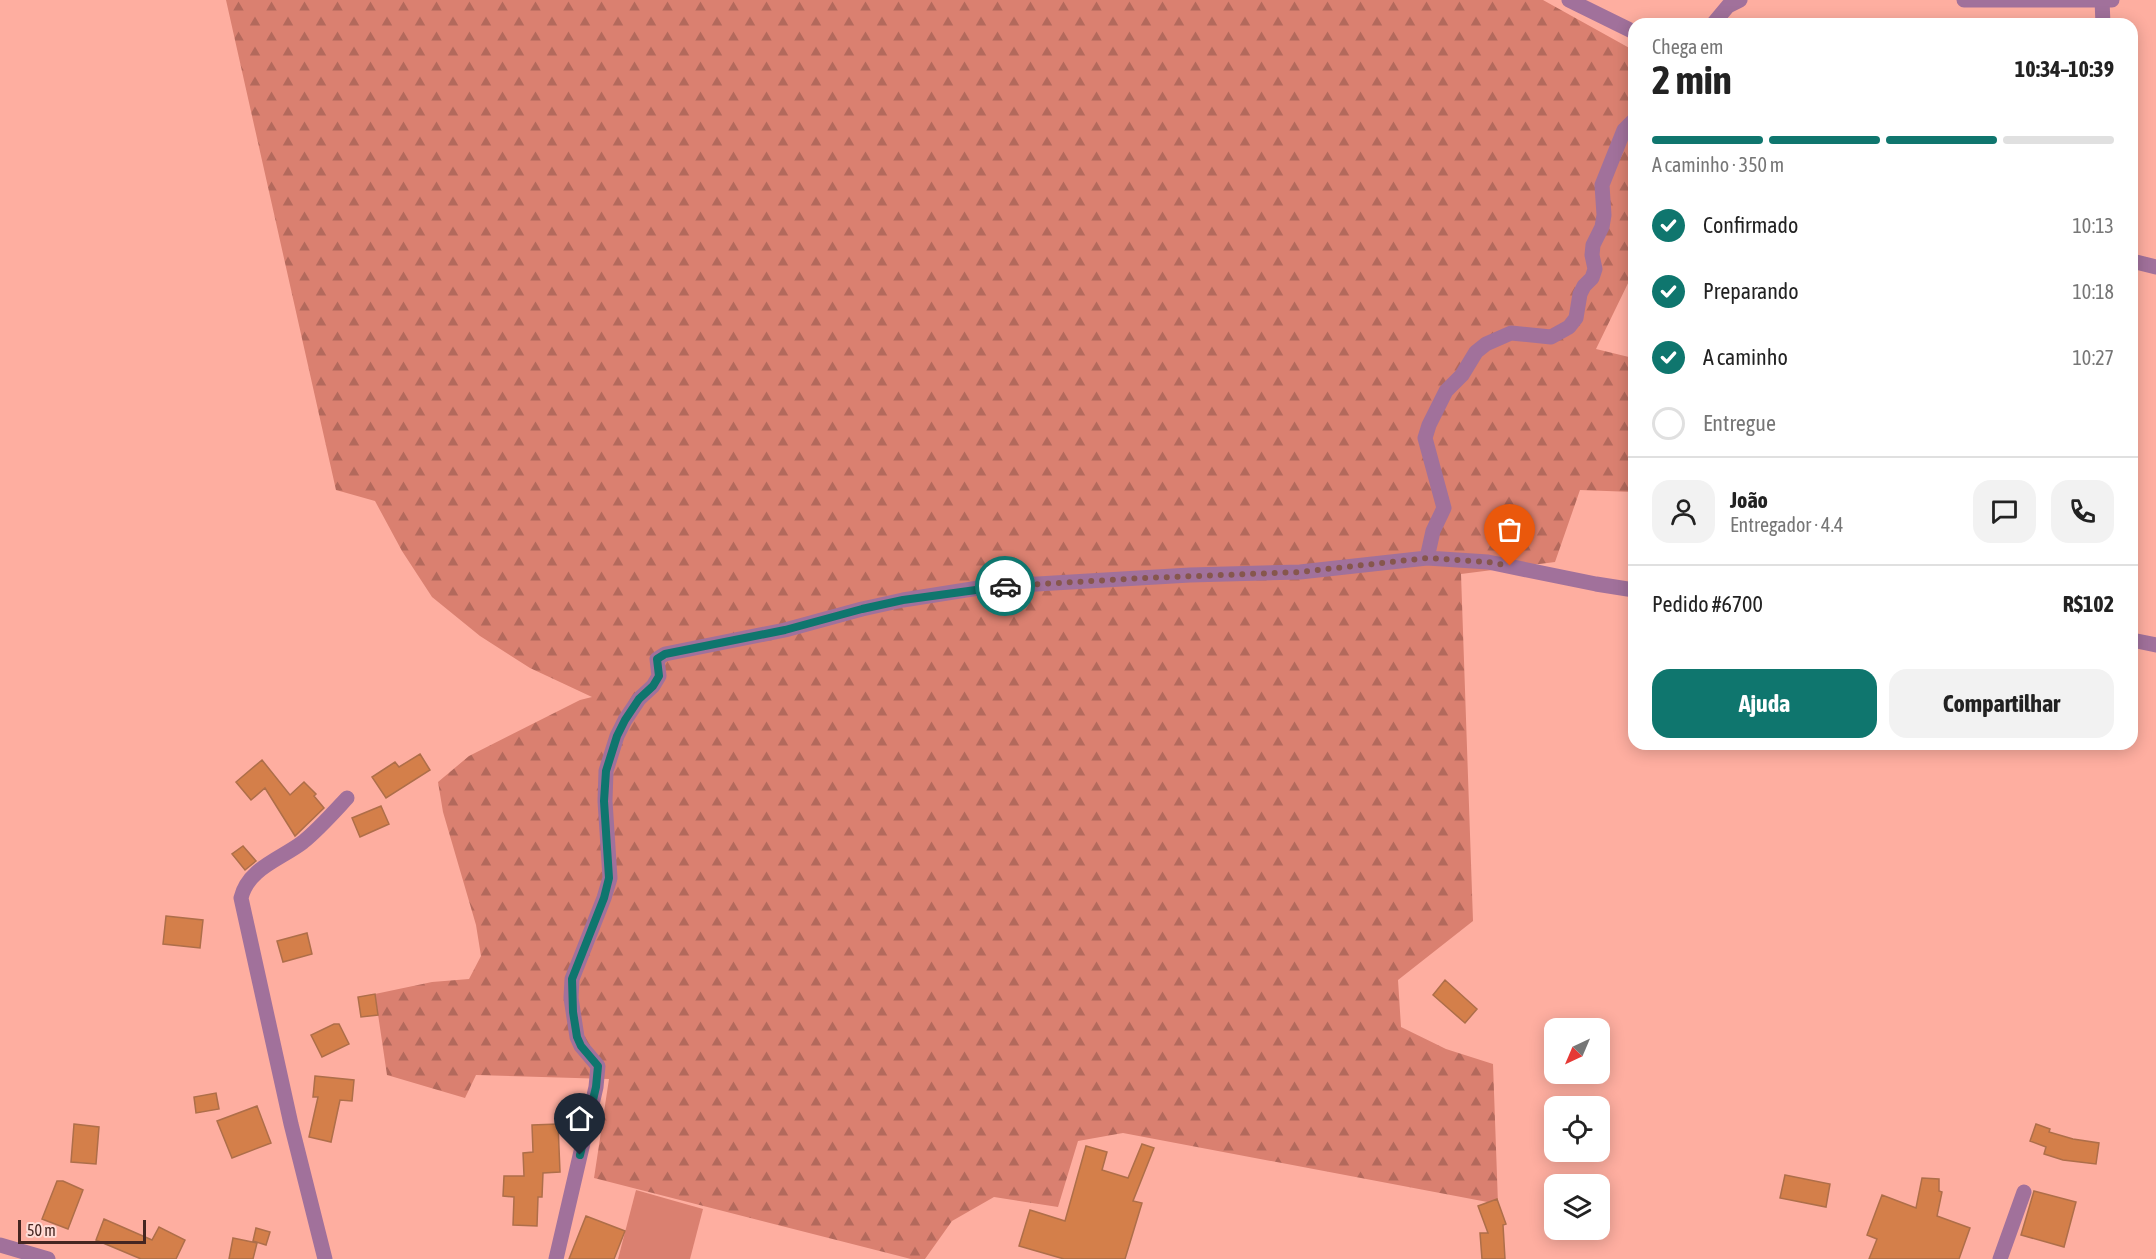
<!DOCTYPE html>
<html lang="pt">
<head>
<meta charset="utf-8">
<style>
  :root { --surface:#fff; --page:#f2f2f2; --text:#222; --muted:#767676; --line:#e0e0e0; --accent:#0f766e }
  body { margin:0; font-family:"Asap Condensed",sans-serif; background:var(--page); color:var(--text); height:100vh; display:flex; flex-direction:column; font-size:22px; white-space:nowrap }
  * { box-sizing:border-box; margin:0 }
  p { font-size:20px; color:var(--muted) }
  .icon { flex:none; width:33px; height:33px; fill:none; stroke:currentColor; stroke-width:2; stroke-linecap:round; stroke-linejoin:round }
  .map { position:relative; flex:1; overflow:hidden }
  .drawer { position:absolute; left:1628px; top:18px; width:510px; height:732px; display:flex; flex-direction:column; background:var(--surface); border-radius:18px; box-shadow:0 3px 15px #0003 }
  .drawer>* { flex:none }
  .needle { width:39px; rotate:224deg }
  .controls { position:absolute; left:1544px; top:1018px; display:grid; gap:12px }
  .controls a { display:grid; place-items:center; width:66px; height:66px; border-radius:12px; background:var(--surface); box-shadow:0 3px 15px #0003; font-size:30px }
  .scale { position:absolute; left:18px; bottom:15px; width:128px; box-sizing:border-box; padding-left:6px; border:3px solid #452621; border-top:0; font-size:16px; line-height:21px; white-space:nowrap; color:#452621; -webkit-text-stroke:4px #ffddd7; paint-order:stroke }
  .pin { position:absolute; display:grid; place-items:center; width:51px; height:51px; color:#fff; margin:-62px -26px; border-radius:50% 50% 50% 0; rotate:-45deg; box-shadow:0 0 6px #0007 }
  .pin .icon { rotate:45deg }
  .courier { position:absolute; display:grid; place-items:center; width:60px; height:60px; margin:-30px; border:4px solid #0f766e; border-radius:50%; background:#fff; color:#222; box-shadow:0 2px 8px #0007 }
  .head em { font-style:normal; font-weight:700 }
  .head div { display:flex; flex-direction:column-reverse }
  .head { display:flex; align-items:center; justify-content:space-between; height:102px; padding:0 24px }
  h1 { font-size:39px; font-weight:700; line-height:45px }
  .bar { display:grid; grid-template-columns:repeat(4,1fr); gap:9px 6px; align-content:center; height:72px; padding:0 24px }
  .bar i { height:8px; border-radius:4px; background:var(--line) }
  .bar .selected { background:var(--accent) }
  .bar p { grid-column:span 4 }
  .line { display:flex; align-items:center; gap:15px; padding:0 24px; border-top:2px solid var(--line) }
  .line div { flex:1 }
  .round { display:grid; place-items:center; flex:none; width:63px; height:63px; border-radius:18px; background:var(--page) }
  ol { padding:0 24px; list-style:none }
  li { display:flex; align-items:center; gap:18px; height:66px }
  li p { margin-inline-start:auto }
  li .icon { padding:6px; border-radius:50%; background:var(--accent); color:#fff; stroke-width:4 }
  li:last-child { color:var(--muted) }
  li i { width:33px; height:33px; border:3px solid var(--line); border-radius:50% }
  .action { display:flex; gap:12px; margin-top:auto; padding:12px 24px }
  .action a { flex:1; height:69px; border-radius:18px; background:var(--accent); color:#fff; font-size:24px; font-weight:700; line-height:69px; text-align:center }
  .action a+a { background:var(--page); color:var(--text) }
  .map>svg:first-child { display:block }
  .forest { fill:url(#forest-firs) }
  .green { fill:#da8070 }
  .building { fill:#d47f4a; stroke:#ae6e49; stroke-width:1.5 }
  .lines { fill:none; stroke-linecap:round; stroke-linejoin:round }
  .minor { stroke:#a1719b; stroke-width:15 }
  .done { stroke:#86564d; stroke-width:6; stroke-dasharray:0 10.8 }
  .route { stroke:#0f766e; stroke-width:8 }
</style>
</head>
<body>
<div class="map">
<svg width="2156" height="1259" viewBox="0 0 2156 1259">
  <defs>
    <pattern id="forest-firs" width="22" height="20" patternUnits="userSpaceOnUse" patternTransform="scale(1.5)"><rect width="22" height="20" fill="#da8070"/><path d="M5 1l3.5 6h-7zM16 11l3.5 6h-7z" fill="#b3695c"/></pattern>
  </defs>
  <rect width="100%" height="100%" fill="#feaea0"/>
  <!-- forest -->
  <path class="forest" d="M226,0h1317l90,50v223l-37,76 37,9v134l-53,-2 -25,72 -94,12 12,347 -75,59 3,47 45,22 47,15 5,140 -375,-71 -45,8 -20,66 -64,-10 -42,24 -27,38h-14l-317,-81 15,-99 -133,-4 -11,23 -78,-23 -12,-81 57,-12 37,-3 12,-23 -5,-31 -33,-113 -5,-30 31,-26 111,-56 12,-3 -62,-29 -50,-32 -48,-39 -30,-46 -27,-50 -39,-11z"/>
  <!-- green -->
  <path class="green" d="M636,1190l67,19 -13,50h-72z"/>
  <!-- building -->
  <path class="building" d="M420,754l10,16 -44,28 -14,-21 23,-15 4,5z
    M262,760l28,35 14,-13 12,12 -2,2 10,12 -29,28 -30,-48 -14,12 -15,-18z
    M381,806l8,18 -29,13 -8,-19z
    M243,846l13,15 -11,9 -13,-16z
    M166,916l37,4 -3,28 -37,-4z
    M307,933l5,21 -29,8 -6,-21z
    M1445,980l32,29 -12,14 -32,-28z
    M375,994l3,21 -17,2 -3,-20z
    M334,1024h5l10,20 -27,13 -11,-22z
    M315,1076l39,4 -2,21 -12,-1 -9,42 -22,-5 9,-40h-5z
    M216,1093l3,16 -23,4 -2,-16z
    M257,1106l14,37 -39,15 -15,-37z
    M74,1124l25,3 -3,37 -25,-2z
    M558,1124l2,48 -17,1 -1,24h-4l-1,29 -24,-1 1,-28 -11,-1 1,-20h20l-1,-23 10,-1 -1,-27z
    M2036,1124l14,5 -1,3 24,7 26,4 -3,21 -33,-4 -19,-6 2,-7 -16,-6z
    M1142,1144l12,4 -21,53 9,2 -17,56h-61l-45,-13 11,-36 35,11 21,-75 21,6 -5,18 26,8z
    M1785,1175l45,9 -4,23 -46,-9z
    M1922,1178l17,1v12l3,1 -5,24 33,12 -11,31h-90l8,-20 -10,-4 15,-40 34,13z
    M57,1181h6l20,9 -15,39 -26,-10z
    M2034,1191l42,11 -12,45 -43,-12z
    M1497,1199l9,25 -3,1 2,34h-23l-2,-26h8l-10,-27z
    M586,1216l39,15 -11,28h-45z
    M104,1219l48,21 7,-13 26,13 -9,19h-35l-45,-19z
    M256,1228l14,4 -4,13 -13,-4z
    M233,1238l24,5 -4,16h-24z"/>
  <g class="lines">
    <!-- minor -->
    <path class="minor" d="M1569,0l65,32
      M1964,0h148
      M2102,0l1,24
      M1713,24l15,-18 12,-6
      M2132,261l24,6
      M1427,558l6,-27 11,-23 -19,-70 4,-13 17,-34 16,-16 14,-23 10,-8 25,-11 40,4 18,-10 7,-9 4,-24 4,-8 8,-8 3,-9 -3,-14 1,-10 9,-18 2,-12 -2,-30 22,-55 10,-10
      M2132,640l24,5
      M0,1245l48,14
      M325,1259l-34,-135 -50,-226c7,-30 40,-39 62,-56 16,-13 30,-29 44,-44
      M556,1259l40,-172 2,-21 -17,-20 -4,-9 -6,-39 1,-19 32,-81 6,-20 -5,-77 1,-30 11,-35 8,-16 14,-21 14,-13 6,-10 -2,-17 8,-5 120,-24 77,-21 41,-9 82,-13 205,-12 110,-3 127,-14 61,4 108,22 38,6
      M2000,1259l24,-67"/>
  </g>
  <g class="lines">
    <!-- done -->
    <path class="done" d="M1005,586l140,-8 155,-6 127,-14 61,4 22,4"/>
    <!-- route -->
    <path class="route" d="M580,1155l16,-68 2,-21 -17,-20 -4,-9 -4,-25 -1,-33 32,-81 5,-20 -5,-77 2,-30 11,-35 8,-16 14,-21 14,-13 6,-10 -2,-17 8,-5 120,-24 77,-21 41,-9 102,-14"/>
  </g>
</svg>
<div class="controls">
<a><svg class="needle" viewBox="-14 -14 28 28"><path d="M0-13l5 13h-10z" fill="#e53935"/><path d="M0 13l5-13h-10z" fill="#767676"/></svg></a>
<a><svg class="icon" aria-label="locate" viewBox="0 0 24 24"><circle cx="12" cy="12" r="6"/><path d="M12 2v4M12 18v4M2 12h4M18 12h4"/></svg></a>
<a><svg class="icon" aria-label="layers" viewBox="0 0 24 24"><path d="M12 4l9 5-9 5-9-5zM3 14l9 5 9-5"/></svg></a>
</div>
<div class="scale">50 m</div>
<div class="pin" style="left:1510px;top:566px;background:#ea580c"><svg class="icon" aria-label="bag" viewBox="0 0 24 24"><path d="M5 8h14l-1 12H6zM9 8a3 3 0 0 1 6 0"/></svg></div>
<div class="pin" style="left:580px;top:1155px;background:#1f2937"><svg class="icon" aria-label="home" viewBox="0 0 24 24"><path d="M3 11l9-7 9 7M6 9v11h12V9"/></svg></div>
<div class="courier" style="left:1005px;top:586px"><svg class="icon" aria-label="car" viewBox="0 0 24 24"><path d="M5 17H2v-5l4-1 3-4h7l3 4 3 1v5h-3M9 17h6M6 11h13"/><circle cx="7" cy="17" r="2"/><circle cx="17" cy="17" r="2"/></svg></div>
<section class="drawer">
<div class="head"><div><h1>2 min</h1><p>Chega em</p></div><em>10:34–10:39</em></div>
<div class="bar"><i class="selected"></i><i class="selected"></i><i class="selected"></i><i></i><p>A caminho · 350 m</p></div>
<ol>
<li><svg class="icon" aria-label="check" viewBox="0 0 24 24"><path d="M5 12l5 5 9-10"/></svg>Confirmado<p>10:13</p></li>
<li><svg class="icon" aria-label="check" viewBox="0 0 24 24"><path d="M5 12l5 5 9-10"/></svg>Preparando<p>10:18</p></li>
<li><svg class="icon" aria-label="check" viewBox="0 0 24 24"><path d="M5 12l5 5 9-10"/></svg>A caminho<p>10:27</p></li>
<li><i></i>Entregue</li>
</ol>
<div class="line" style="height:108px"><a class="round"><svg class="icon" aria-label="person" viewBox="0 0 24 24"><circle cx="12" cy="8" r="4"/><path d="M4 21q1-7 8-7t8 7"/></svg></a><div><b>João</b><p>Entregador · 4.4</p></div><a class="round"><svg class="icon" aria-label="chat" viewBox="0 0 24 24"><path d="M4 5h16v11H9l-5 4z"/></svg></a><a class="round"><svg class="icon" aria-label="phone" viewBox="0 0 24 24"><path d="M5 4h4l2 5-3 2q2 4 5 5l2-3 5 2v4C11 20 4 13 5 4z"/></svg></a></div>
<div class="line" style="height:78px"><div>Pedido #6700</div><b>R$102</b></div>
<div class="action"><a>Ajuda</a><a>Compartilhar</a></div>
</section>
</div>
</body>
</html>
